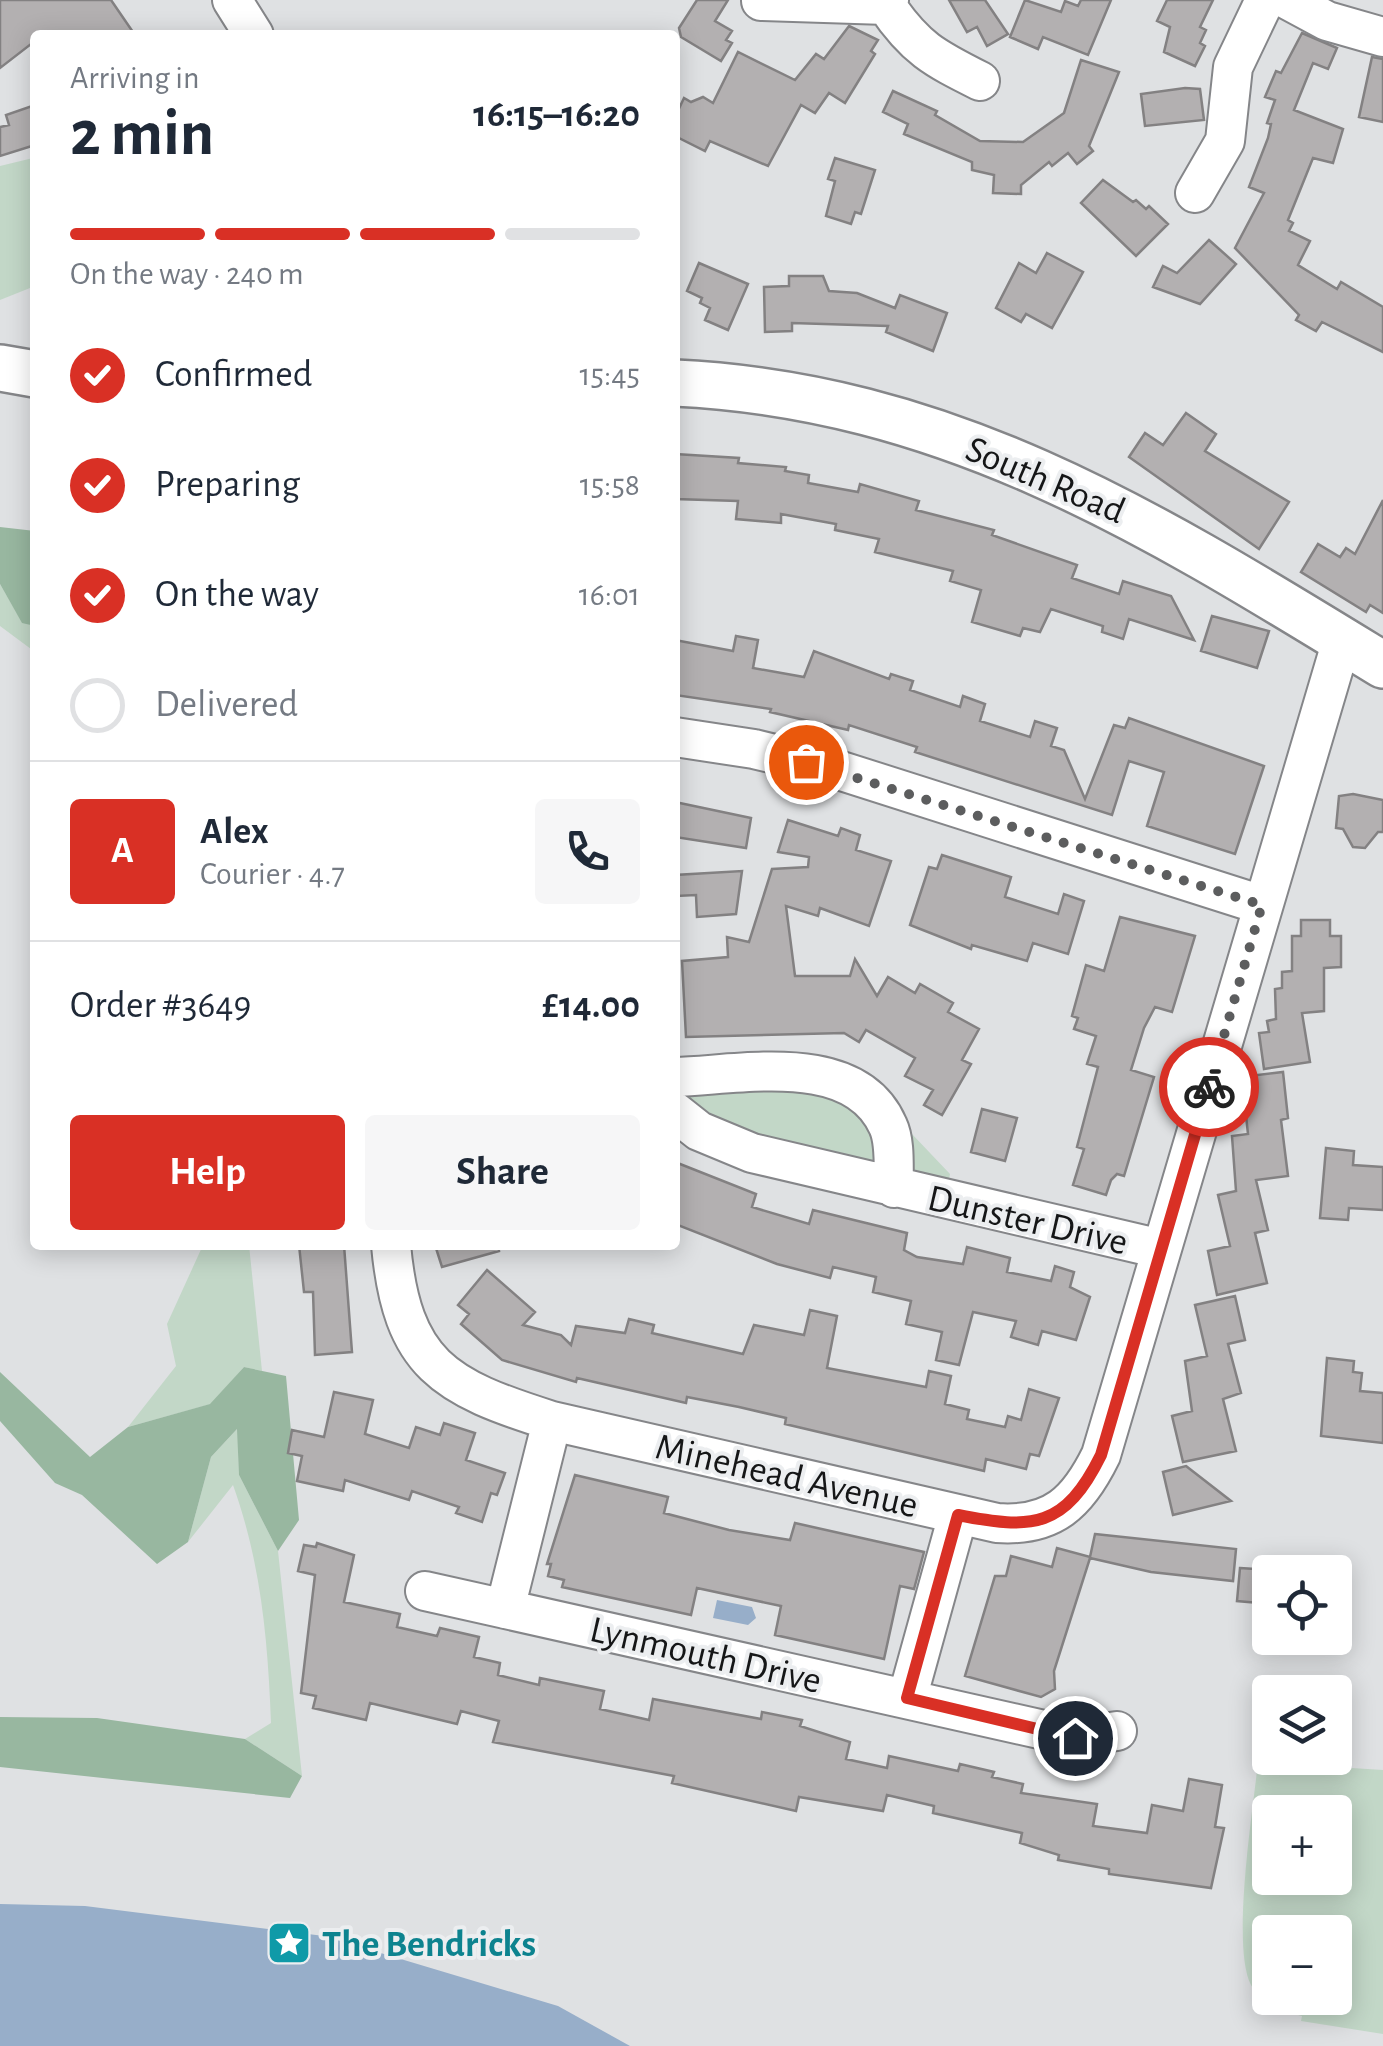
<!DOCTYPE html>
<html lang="en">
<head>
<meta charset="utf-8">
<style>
  :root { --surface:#fff; --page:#f6f6f7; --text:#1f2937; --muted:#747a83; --line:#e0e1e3; --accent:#d93025 }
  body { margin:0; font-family:"Alegreya Sans",sans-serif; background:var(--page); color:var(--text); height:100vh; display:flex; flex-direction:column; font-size:38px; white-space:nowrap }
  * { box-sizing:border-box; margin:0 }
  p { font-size:32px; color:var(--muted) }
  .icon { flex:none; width:55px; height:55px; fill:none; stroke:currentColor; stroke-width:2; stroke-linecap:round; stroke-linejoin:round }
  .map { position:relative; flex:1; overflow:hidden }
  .details { position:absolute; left:30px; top:30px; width:650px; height:1220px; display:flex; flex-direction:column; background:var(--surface); border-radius:10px; box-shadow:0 5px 25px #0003 }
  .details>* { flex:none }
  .buttons { position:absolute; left:1252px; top:1555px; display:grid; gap:20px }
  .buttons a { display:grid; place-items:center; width:100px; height:100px; border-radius:10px; background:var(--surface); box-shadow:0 5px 25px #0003; font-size:50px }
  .pin { position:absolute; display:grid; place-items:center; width:85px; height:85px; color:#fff; margin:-42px; border:5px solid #fff; border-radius:50%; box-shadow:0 2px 10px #0007 }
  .courier { position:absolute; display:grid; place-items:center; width:100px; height:100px; margin:-50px; border:8px solid #d93025; border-radius:50%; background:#fff; color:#222; box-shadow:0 2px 12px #0007 }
  .summary em { font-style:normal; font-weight:700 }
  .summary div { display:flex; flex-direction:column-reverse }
  .summary { display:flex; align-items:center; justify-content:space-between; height:170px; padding:0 40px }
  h1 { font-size:65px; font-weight:700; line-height:75px }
  .bar { display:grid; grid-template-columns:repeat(4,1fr); gap:15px 10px; align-content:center; height:120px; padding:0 40px }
  .bar i { height:12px; border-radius:8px; background:var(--line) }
  .bar .active { background:var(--accent) }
  .bar p { grid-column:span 4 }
  .line { display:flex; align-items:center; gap:25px; padding:0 40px; border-top:2px solid var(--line) }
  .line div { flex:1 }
  .round { display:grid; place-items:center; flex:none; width:105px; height:105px; border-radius:10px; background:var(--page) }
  ol { padding:0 40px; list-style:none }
  li { display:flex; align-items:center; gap:30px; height:110px }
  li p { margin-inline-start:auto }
  li .icon { padding:10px; border-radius:50%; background:var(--accent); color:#fff; stroke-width:4 }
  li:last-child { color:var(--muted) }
  li i { width:55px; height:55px; border:5px solid var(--line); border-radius:50% }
  .button { display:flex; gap:20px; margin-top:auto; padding:20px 40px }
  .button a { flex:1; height:115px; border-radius:10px; background:var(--accent); color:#fff; font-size:40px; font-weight:700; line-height:115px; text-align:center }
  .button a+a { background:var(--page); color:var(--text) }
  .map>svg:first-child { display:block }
  .green { fill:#c2d7c7; fill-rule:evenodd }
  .forest { fill:#98b7a0 }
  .water { fill:#97aec9 }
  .building { fill:#b3b0b1; stroke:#838182; stroke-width:2.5 }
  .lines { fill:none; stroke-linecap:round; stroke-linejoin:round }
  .minor-casing { stroke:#858689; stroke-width:42 }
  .major-casing { stroke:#858689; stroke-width:50 }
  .minor { stroke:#fff; stroke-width:38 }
  .major { stroke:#fff; stroke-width:45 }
  .done { stroke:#5c5d5e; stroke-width:10; stroke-dasharray:0 18 }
  .route { stroke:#d93025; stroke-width:12 }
  .labels { text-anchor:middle; stroke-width:8; stroke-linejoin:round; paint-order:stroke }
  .street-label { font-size:38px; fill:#151617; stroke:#eceef0 }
  .culture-label { font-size:38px; font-weight:bold; fill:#0d838f; stroke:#eceef0; text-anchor:start }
</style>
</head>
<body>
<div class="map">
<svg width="1383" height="2046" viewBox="0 0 1383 2046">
  <rect width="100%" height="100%" fill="#dfe1e3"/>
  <!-- green -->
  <path class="green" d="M35,151v135l-35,14v-134l33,-8z
    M0,584l22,38 13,4v26l-35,-26z
    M806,1084l69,36 3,49 -128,-28 -67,-40v-7z
    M911,1133l39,41 -3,16 -35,-10 -10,-33z
    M203,1245h46l13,126 -18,-4 -33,37 -83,23 48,-61 -9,-42z
    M238,1428l1,47 39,76 24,225 -57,-37 26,-16c-3,-82 -10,-160 -38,-238l-45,57 23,-85z
    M1258,1762l125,8v264l-82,-13 1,-5c-19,-5 -41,-12 -51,-31 -20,-39 2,-175 7,-223zM1335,1812v66h-65v-66zM1335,1932v66h-65v-66z"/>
  <!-- forest -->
  <path class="forest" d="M0,527l35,4v95l-13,-3 -22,-39z
    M244,1367l42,9 13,144 -21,31 -39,-76 -2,-46 -26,28 -23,85 -31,22 -75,-69 -27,-12 -55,-62v-49l90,85 38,-30 82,-23z
    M0,1717l97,1 148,21 57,37 -12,22 -290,-31z"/>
  <!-- water -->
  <path class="water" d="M717,1600l35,7 4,11 -8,7 -35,-7z
    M0,1904l85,2 239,30 234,70 72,40h-630z"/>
  <!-- building -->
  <path class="building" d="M0,0h111l24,35h-100v6l-35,27z
    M697,0h31l-13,21 17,10 -6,9 6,3 -11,18 -40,-24 -2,-9z
    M949,0h36l23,34 -21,12 -10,-19 -10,5z
    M1025,0l36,12 4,-11 13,5 3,-6h30l-23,55 -45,-18 -5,12 -28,-12z
    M1167,0h46l-13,27 6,3 -6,13 5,3 -10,20 -31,-14 6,-25 -13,-6z
    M849,26l29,14 -7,11 4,3 -30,49 -16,-10 -14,20 -14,-8 -33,61 -58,-25 -5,10 -30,-15v-19l9,-19 7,4 12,-5 10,6 25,-51 57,28 21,-26 8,5z
    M1302,33l35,15 -9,21 -15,-6 -19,47 49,19 -10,34 -20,-5 -25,62 5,3 -4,8 21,10 -12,24 39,24 4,-7 42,25v45l-61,-30 -6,9 -20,-11 3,-5 -64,-67 29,-55 -15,-6 19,-49 3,-14 -4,-1 8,-23 -10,-3 11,-26 5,2z
    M1372,57l11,2v63l-24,-5z
    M1081,60l38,12 -30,74 4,5 -16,13 -9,-11 -16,13 -3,-4 -28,23v9l-28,-1 1,-18 -22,-5v-8l-68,-28 4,-10 -25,-12 10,-21 44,20 -2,4 45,26 43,1 41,-29z
    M1185,88l15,1 4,31 -59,6 -4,-32z
    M35,105v40l-35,11v-29l9,-2 -3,-10z
    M835,158l40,12 -14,44 -6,-2 -4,12 -25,-8 9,-35 -7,-2z
    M1103,180l30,22 3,-2 10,9 3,-3 19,18 -32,32 -55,-53z
    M1209,240l27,24 -36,40 -47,-17 10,-21 14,7z
    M1047,253l36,19 -31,56 -26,-14 -5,8 -25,-14 23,-45 17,10z
    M699,263l49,21 -20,46 -23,-10 5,-12 -10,-5 2,-5 -15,-7z
    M789,276h34l6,15 28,2 38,15 5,-13 47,18 -14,38 -47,-19 2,-6 -96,-3v8l-27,1 -1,-45 25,-1z
    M1186,413l30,21 -11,17 84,51 -30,47 -130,-92 16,-24 18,12z
    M675,454l64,4 -1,5 48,4 -1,4 24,4 -1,8 50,9 2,-8 59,17 -3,9 78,20 -2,5 85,30 -5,13 47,16 4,-13 48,15 23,44 -65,-21 -6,20 -21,-7 1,-6 -52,-17 -11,23 -17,-4 -3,8 -48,-14 9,-32 -31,-9 3,-10 -78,-19 4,-13 -44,-9 1,-6 -55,-10v9l-45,-4 2,-18 -63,-2z
    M1383,500v113l-13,-8 -4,7 -65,-40 17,-28 22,13 6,-9 9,6z
    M1212,616l57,15 -12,37 -56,-17z
    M736,636l22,4 -5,28 51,9 10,-26 75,28 2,-5 22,7 -3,9 50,17 3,-11 22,8 -5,17 50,16 5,-16 22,7 -6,18 13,4 21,49 29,-74 11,3 4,-10 135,48 -29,88 -88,-28 17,-54 -35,-11 -17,54 -197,-63 2,-5 -68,-22 -1,5 -78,-18 1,-3 -96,-14v-55l58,11z
    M1353,794l30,6v32h-5l-13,16 -12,-1 -10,-18 -7,-1 3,-32z
    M675,802l76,16 -5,30 -71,-11z
    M788,820l50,16 3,-8 19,7 -4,15 35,11 -22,65 -49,-18 -2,8 -32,-10 9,70h55l5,-17 22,37 11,-19 27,16 5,-9 33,19 -5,9 31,17 -17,31 9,4 -29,51 -18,-10 9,-15 -28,-14 10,-18 -49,-28 -7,12 -15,-9 -158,4 -4,-76 46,-4 -1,-20 22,5 23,-73 36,-2 1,-10 -31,-5z
    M942,855l69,22 -6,20 53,17 6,-20 20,7 -16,53 -35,-11 -6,18 -55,-16 -1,4 -61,-24 19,-58 8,2z
    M742,871l-6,43 -39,3 -1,-22 -20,1 -1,-21z
    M1120,917l75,19 -23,76 -17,-5 -11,21 -13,42 23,7 -30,99 -7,-2 -6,6 -5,15 -33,-10 11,-36 -7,-2 21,-80 -11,-3 9,-28 -22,-7 4,-11 -6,-2 14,-51 18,6z
    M1301,920h29v16h11v31l-17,1v43l-22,2 8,49 -46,7 -5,-36 10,-1 -2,-11 9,-2 -1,-30 7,-1v-16l10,-1v-35h9z
    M1283,1072l5,46 -7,2 7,56 -32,4 12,50 -13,3 12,50 -50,12 -9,-44 22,-5 -12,-51 18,-4 -4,-55 16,-2 -4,-37h7l-2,-21z
    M982,1109l35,9 -12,43 -34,-9z
    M1326,1148l28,3 -1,14 30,2v43l-34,-2 -1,12 -28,-2z
    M675,1162l81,32 -4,13 57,17 4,-14 94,23 -3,17 13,7 46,7 4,-17 43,11 -3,14 44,9 4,-15 19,6 -4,15 20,10 -14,43 -34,-9 -4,14 -27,-8 5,-16 -43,-9 -14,53 -23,-5 6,-28 -36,-8 5,-23 -38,-9 3,-15 -43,-10 -3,11 -53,-14 -102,-40z
    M299,1245h45l8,107 -37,3 -2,-63h-9z
    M435,1245h63l1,6 -57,16z
    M487,1270l48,42 -12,13 38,10 10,10 5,-19 49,7 4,-14 25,6 -2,8 91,21 11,-29 50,10 6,-25 27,6 -10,52 99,19 3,-16 22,5 -6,28 24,6 -2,9 38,8 3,-11 13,4 8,-31 30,9 -20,58 -9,-2 -4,15 -40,-10 -2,12 -199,-47 1,-6 -47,-11 -52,-10 -1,6 -109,-25 -1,4 -74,-22 -41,-36 8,-10 -11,-9z
    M1235,1296l10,44 -17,4 13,49 -18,6 13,52 -53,11 -11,-46 20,-5 -7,-50 22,-5 -12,-51z
    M1327,1358l27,3 -1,11 9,1 -2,18 23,2v50l-62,-7z
    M334,1392l39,8 -8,34 44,14 7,-21 24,8 4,-12 31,10 -9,27 39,13 -8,22 -6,-2 -9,29 -26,-9 3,-6 -47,-16 -3,9 -64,-20 -2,11 -46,-10 5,-25 -14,-3 4,-23 32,7z
    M1186,1466l45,35 -58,14 -10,-43z
    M575,1475l93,22 -4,16 65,17 61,10 5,-17 129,29 -10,37 -14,-3 -16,73 -109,-24 6,-29 -84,-18 -6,27 -129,-28 2,-7 -16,-4 3,-12h-4z
    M1095,1534l141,15 -3,32 -82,-9 -61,-14 -36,113 1,18 -14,8 -76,-21 30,-100h11l5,-20 41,11 5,-19 33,9z
    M317,1543l37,12 -10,47 56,12 -3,13 40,9 3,-8 39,9 -5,20 26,6 -2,12 41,10 1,-7 64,13 -4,18 49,11 4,-21 108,20 1,-7 40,8 -2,6 50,16 -4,17 41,9 2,-12 69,15 2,-7 34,8 -2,5 31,7 -2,9 76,11 -4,22 54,7 5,-28 31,6 6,-32 33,6 -7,42 9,1 -13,60 -102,-14v-5l-51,-9 1,-5 -39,-12 2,-10 -89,-20 1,-7 -47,-11 -4,16 -84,-14 -3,14 -124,-28 2,-7 -181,-34 6,-21 -38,-10 -4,13 -87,-21 -4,17 -53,-12 3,-12 -15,-3 14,-118 -17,-4 6,-26 12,2z
    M1240,1568l30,2v34l-33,-3z"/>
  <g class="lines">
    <defs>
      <path id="minor" d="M232,0l22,35
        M1288,0l39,21 56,16
        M761,1l125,4 3,-5
        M886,5c29,43 48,53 94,76
        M1195,193l30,-52 8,-74 32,-67
        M675,737l79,12 78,19 430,137
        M675,1077c67,-2 180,-27 213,49 8,17 5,44 6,62
        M675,1112l24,19 53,22 409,96
        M391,1245c11,120 53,142 161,176l445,102c56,4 81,-21 104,-68l241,-815
        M425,1591l650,146 42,-6
        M505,1609l47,-188
        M907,1699l51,-184"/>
      <path id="major" d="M0,368l35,6
        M675,383c276,13 481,143 708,282"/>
    </defs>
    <!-- minor casing -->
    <use href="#minor" class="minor-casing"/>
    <!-- major casing -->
    <use href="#major" class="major-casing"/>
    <!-- minor -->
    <use href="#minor" class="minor"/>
    <!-- major -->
    <use href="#major" class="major"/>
  </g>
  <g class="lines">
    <!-- done -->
    <path class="done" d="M806,762l456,143 -53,182"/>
    <!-- route -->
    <path class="route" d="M1075,1738l-168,-40 51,-183c75,15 107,13 143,-60l108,-368"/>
  </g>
  <!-- icons -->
  <defs>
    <symbol id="sight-square" viewBox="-11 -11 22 22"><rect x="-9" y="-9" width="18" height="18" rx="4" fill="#0f9aa8" stroke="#eceef0"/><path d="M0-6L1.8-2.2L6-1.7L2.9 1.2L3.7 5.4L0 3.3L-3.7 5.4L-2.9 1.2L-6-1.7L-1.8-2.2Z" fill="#fff"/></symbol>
  </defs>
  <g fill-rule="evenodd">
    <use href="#sight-square" x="264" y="1918" width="50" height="50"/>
  </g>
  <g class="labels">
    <!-- street labels -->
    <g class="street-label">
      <text transform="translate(1046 479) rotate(23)" y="13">South Road</text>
      <text transform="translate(1028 1219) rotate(13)" y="13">Dunster Drive</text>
      <text transform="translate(787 1475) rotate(13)" y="13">Minehead Avenue</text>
      <text transform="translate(706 1654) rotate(13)" y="13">Lynmouth Drive</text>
    </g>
    <!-- culture labels -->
    <g class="culture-label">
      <text x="322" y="1956">The Bendricks</text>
    </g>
  </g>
</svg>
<div class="buttons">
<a><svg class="icon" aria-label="locate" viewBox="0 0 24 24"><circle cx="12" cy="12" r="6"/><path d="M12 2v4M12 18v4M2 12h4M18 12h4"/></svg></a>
<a><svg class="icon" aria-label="layers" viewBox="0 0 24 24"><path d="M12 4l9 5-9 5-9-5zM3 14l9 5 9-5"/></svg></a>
<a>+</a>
<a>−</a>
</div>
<div class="pin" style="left:806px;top:762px;background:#ea580c"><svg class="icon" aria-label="bag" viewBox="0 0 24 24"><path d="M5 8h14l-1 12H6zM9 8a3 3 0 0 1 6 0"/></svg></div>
<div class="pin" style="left:1075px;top:1738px;background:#1f2937"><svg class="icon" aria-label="home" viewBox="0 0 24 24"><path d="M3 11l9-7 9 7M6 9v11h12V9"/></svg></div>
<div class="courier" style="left:1209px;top:1087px"><svg class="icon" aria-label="bike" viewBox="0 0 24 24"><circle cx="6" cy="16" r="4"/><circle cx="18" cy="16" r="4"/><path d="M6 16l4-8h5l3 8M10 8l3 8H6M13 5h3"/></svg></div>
<section class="details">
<div class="summary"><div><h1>2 min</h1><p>Arriving in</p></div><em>16:15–16:20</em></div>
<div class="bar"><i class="active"></i><i class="active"></i><i class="active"></i><i></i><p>On the way · 240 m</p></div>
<ol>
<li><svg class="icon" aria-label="check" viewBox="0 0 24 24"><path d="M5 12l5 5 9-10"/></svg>Confirmed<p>15:45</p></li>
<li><svg class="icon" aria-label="check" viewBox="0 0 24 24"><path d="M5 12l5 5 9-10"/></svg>Preparing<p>15:58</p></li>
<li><svg class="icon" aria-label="check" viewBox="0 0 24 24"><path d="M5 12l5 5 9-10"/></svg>On the way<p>16:01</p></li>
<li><i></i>Delivered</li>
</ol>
<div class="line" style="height:180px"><b class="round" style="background:var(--accent);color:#fff">A</b><div><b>Alex</b><p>Courier · 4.7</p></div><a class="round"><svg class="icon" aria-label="phone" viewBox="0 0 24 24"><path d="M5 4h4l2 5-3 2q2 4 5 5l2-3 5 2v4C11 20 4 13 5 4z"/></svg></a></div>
<div class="line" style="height:130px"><div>Order #3649</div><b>£14.00</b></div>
<div class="button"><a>Help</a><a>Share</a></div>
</section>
</div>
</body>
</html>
